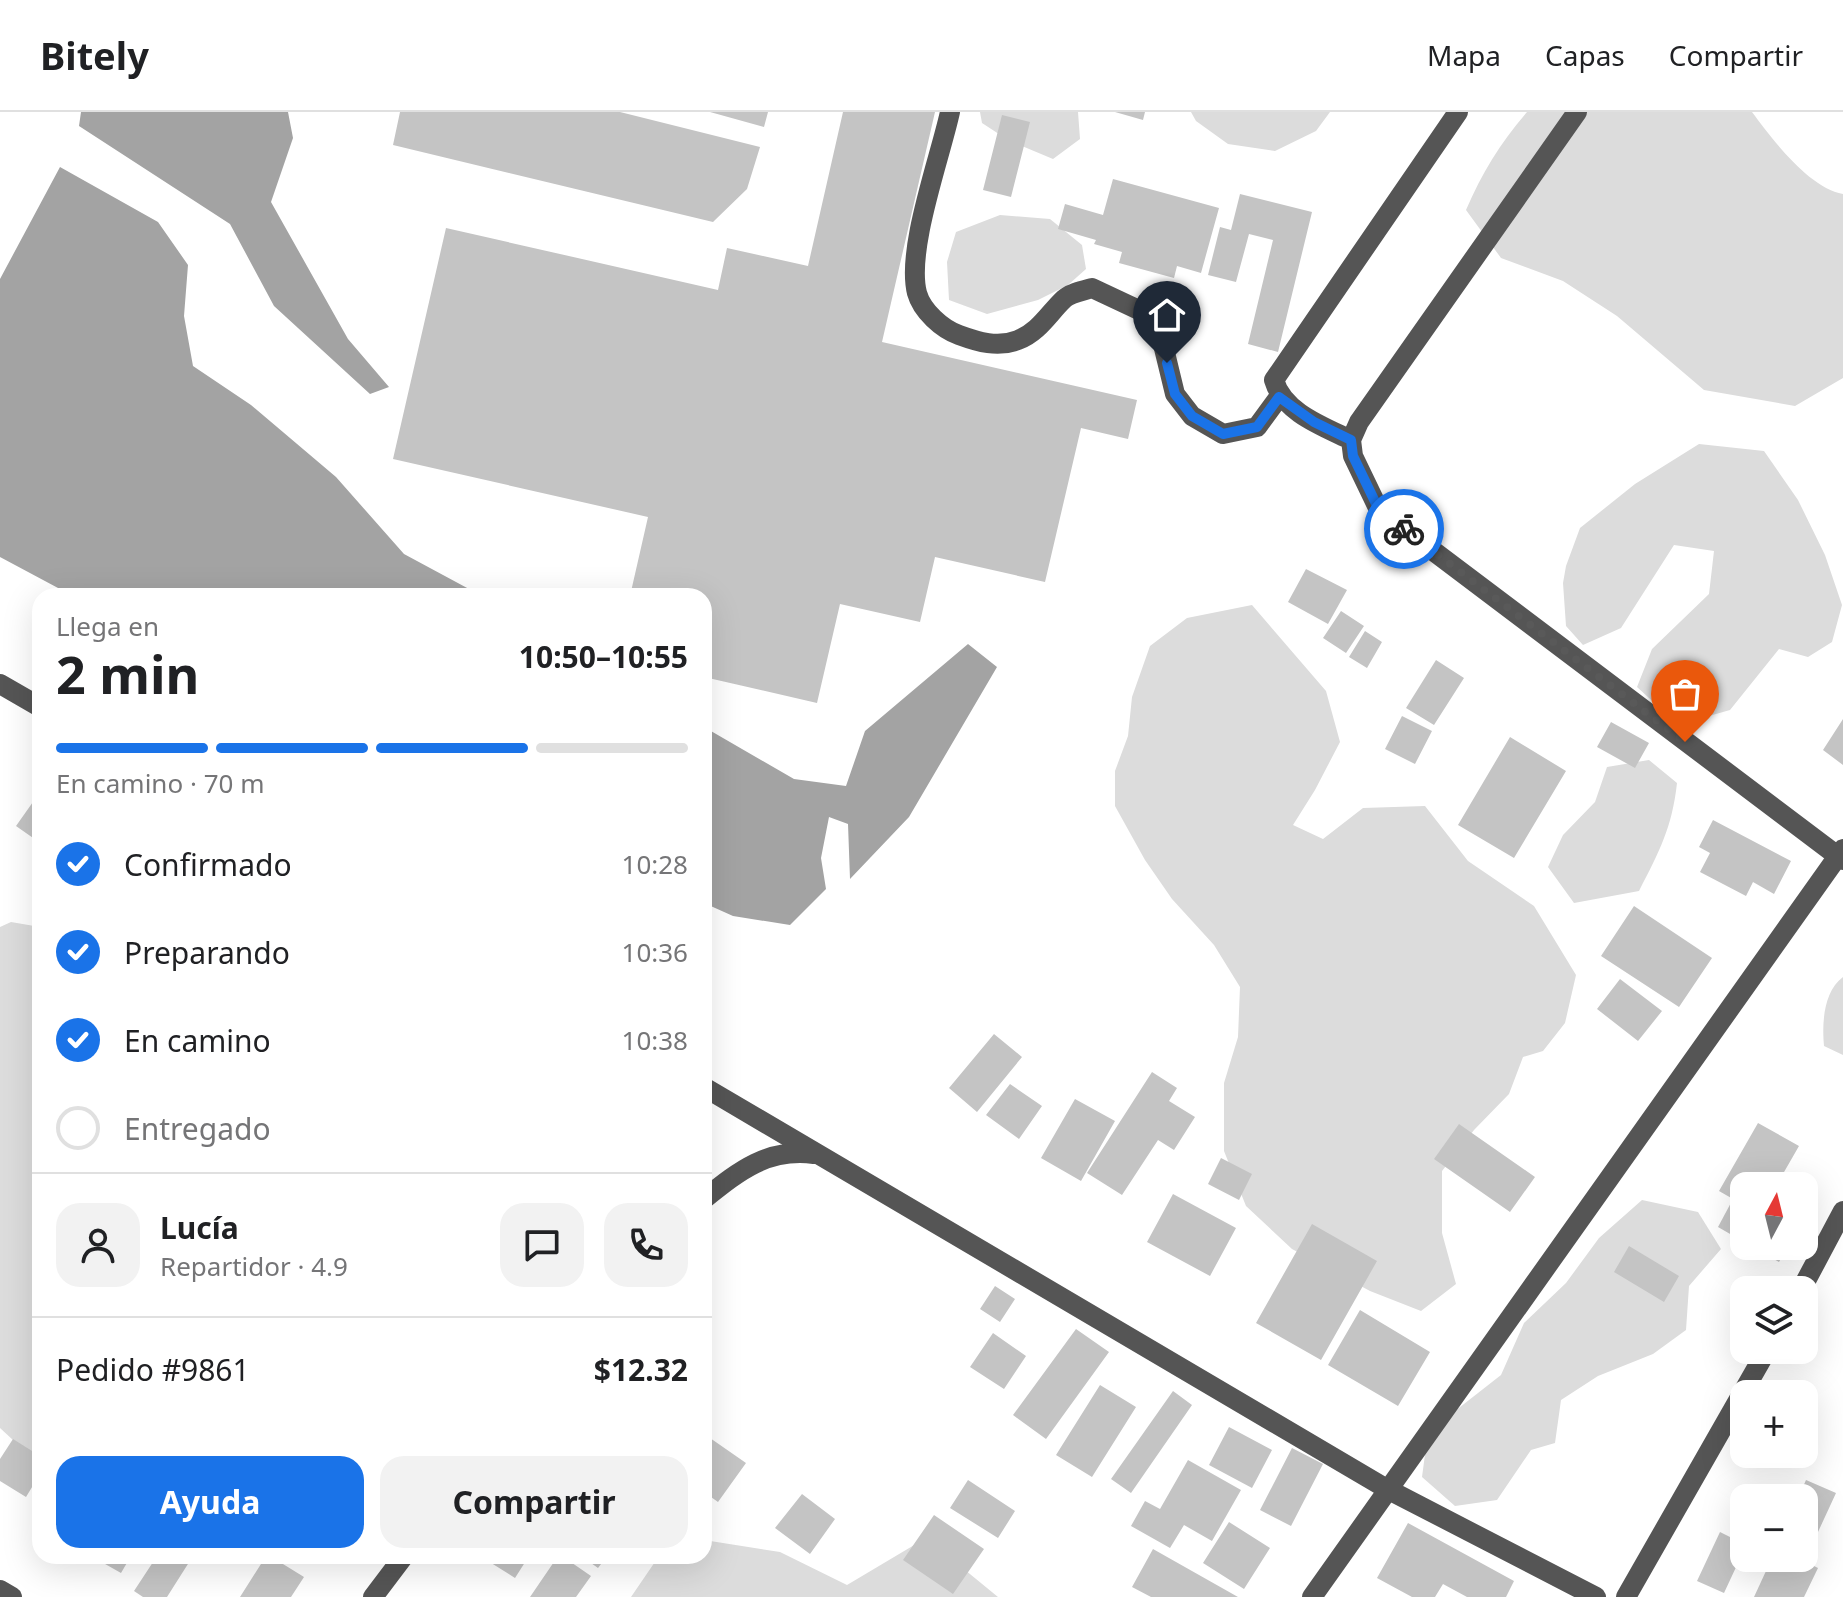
<!DOCTYPE html>
<html lang="es">
<head>
<meta charset="utf-8">
<style>
  :root { --surface:#fff; --page:#f2f2f2; --text:#202124; --muted:#757577; --line:#e0e0e0; --accent:#1a73e8 }
  body { margin:0; font-family:"Noto Sans",sans-serif; background:var(--page); color:var(--text); height:100vh; display:flex; flex-direction:column; font-size:30px; white-space:nowrap }
  * { box-sizing:border-box; margin:0 }
  p { font-size:26px; color:var(--muted) }
  .icon { flex:none; width:44px; height:44px; fill:none; stroke:currentColor; stroke-width:2; stroke-linecap:round; stroke-linejoin:round }
  .map { position:relative; flex:1; overflow:hidden }
  .panel { position:absolute; left:32px; top:476px; width:680px; height:976px; display:flex; flex-direction:column; background:var(--surface); border-radius:24px; box-shadow:0 8px 32px #0002 }
  .panel>* { flex:none }
  .needle { width:52px; rotate:7deg }
  .tools { position:absolute; left:1730px; top:1060px; display:grid; gap:16px }
  .tools a { display:grid; place-items:center; width:88px; height:88px; border-radius:16px; background:var(--surface); box-shadow:0 8px 32px #0002; font-size:40px }
  .pin { position:absolute; display:grid; place-items:center; width:68px; height:68px; color:#fff; margin:-82px -34px; border-radius:50% 50% 50% 0; rotate:-45deg; box-shadow:0 0 8px #0007 }
  .pin .icon { rotate:45deg }
  .courier { position:absolute; display:grid; place-items:center; width:80px; height:80px; margin:-40px; border:6px solid #1a73e8; border-radius:50%; background:#fff; color:#222; box-shadow:0 2px 10px #0007 }
  .headline em { font-style:normal; font-weight:700 }
  .headline div { display:flex; flex-direction:column-reverse }
  .headline { display:flex; align-items:center; justify-content:space-between; height:136px; padding:0 24px }
  h1 { font-size:52px; font-weight:700; line-height:60px }
  .bar { display:grid; grid-template-columns:repeat(4,1fr); gap:12px 8px; align-content:center; height:96px; padding:0 24px }
  .bar i { height:10px; border-radius:6px; background:var(--line) }
  .bar .selected { background:var(--accent) }
  .bar p { grid-column:span 4 }
  .line { display:flex; align-items:center; gap:20px; padding:0 24px; border-top:2px solid var(--line) }
  .line div { flex:1 }
  .round { display:grid; place-items:center; flex:none; width:84px; height:84px; border-radius:24px; background:var(--page) }
  ol { padding:0 24px; list-style:none }
  li { display:flex; align-items:center; gap:24px; height:88px }
  li p { margin-inline-start:auto }
  li .icon { padding:8px; border-radius:50%; background:var(--accent); color:#fff; stroke-width:4 }
  li:last-child { color:var(--muted) }
  li i { width:44px; height:44px; border:4px solid var(--line); border-radius:50% }
  .button { display:flex; gap:16px; margin-top:auto; padding:16px 24px }
  .button a { flex:1; height:92px; border-radius:24px; background:var(--accent); color:#fff; font-size:32px; font-weight:700; line-height:92px; text-align:center }
  .button a+a { background:var(--page); color:var(--text) }
  header { display:flex; align-items:center; gap:48px; box-sizing:border-box; height:112px; padding:0 40px; background:var(--surface); border-bottom:2px solid var(--line) }
  header strong { font-size:38px }
  nav { display:flex; gap:44px; margin-inline-start:auto; font-size:28px }
  .map>svg:first-child { display:block }
  .green { fill:#dcdcdc }
  .water { fill:#a3a3a3 }
  .building { fill:#c4c4c4 }
  .lines { fill:none; stroke-linecap:round; stroke-linejoin:round }
  .minor { stroke:#555; stroke-width:20 }
  .done { stroke:#595959; stroke-width:8; stroke-dasharray:0 14.4 }
  .route { stroke:#1a73e8; stroke-width:10 }
</style>
</head>
<body>
<header>
<strong>Bitely</strong>
<nav><a>Mapa</a><a>Capas</a><a>Compartir</a></nav>
</header>
<div class="map">
<svg width="1843" height="1485" viewBox="0 0 1843 1485">
  <rect width="100%" height="100%" fill="#fff"/>
  <!-- green -->
  <path class="green" d="M980,0h98l2,27 -27,20 -45,-19 -26,-17z
    M1191,0h139l-14,19 -41,20 -47,-7 -32,-23z
    M1527,0h225c20,27 57,76 91,82v184l-48,28 -91,-16 -87,-74 -54,-35 -62,-23 -35,-48c16,-37 34,-67 61,-98z
    M1000,103l50,4 32,26 4,24 -18,16 -30,15 -51,14 -38,-14 -2,-38 9,-30z
    M1699,332l65,7 34,49 27,55 17,50 -10,37 -24,15 -29,-8 -49,61 -42,12 -27,-13 -24,-22 15,-38 57,-55 5,-43 -40,-6 -53,83 -38,17 -17,-19 -3,-43 3,-17 14,-38 55,-44z
    M1252,493l74,86 14,51 -25,48 -22,35 30,14 40,-31 62,-2 43,55 66,45 42,69 -11,48 -22,28 -20,6 -14,37 -35,36 -32,41v62l14,51 -35,27 -51,-20 -78,-42 -46,-43 -22,-55v-68l14,-46 2,-50 -26,-42 -42,-46 -27,-39 -30,-54v-35l13,-35 4,-39 18,-51 37,-28z
    M1649,648l28,23c-5,45 -18,69 -38,108l-65,12 -26,-36 15,-32 32,-33 12,-35z
    M11,810l29,5v538l-40,-37v-501z
    M1843,865v78l-19,-9c-2,-22 -1,-54 19,-69z
    M1642,1088l56,12 23,37 -32,37 -3,44 -33,24 -55,22 -37,24 -6,43 -24,7 -34,50 -42,6 -33,-29 4,-30 29,-36 46,-36 23,-52 42,-40 33,-45z
    M926,1426l72,59h-367l28,-41h45v-16l76,12 67,33z"/>
  <!-- water -->
  <path class="water" d="M81,0h207l5,26 -22,64 77,137 41,48 -19,7 -96,-88 -44,-82 -151,-98z
    M60,55l98,55 30,43 -4,51 9,50 58,39 85,72 68,77 78,42h-409l-73,-39v-278z
    M968,532l29,23 -88,150 -59,62 -2,-55 -19,-7 -8,41 5,31 -36,36 -57,-9 -29,-13v-176l90,52 52,7 19,-55z"/>
  <!-- building -->
  <path class="building" d="M400,0h220l140,35 -13,42 -34,33 -320,-77z
    M710,0h58l-4,15z
    M843,0h92l-53,230 255,58 -9,39 -47,-11 -36,154 -110,-25 -15,65 -80,-18 -23,99 -113,-26v-81h-74l18,-79 -255,-58 53,-231 272,62 9,-42 81,18z
    M1115,0h30l-2,8z
    M1002,3l28,7 -19,75 -28,-7z
    M1113,67l106,29 -18,65 -24,-7 -3,12 -55,-15 3,-11 -28,-8 2,-4 -38,-11 7,-25 38,11z
    M1240,82l72,18 -34,140 -30,-8 25,-104 -24,-6 -13,48 -28,-7 12,-48 11,3z
    M1306,457l41,21 -19,34 -40,-22z
    M1341,499l23,15 -18,27 -23,-15z
    M1365,519l17,11 -15,26 -18,-11z
    M1436,548l28,18 -30,47 -28,-17z
    M1402,604l30,15 -17,33 -30,-15z
    M1843,607v46l-20,-15z
    M1611,610l38,21 -14,25 -38,-21z
    M1510,625l56,34 -52,87 -56,-33z
    M40,680v43l-4,5 -20,-14z
    M1713,708l78,41 -17,33 -21,-12 -7,14 -46,-24 10,-19 -11,-6z
    M1634,794l78,52 -33,49 -78,-51z
    M1620,867l42,32 -24,30 -41,-32z
    M994,922l28,23 -45,55 -28,-24z
    M1152,960l25,16 -8,13 26,16 -21,33 -16,-10 -36,55 -35,-22z
    M1010,972l32,22 -23,33 -33,-24z
    M1075,987l40,22 -34,60 -40,-23z
    M1758,1011l41,23 -23,40h-32v56l-26,-15 15,-28 -14,-8z
    M1459,1012l76,53 -25,35 -76,-53z
    M1221,1046l31,16 -13,26 -31,-16z
    M1173,1082l63,34 -26,48 -63,-34z
    M1312,1112l65,37 -56,99 -65,-37z
    M1629,1134l50,30 -15,26 -50,-30z
    M1751,1134h37l-9,16z
    M995,1174l20,13 -15,23 -20,-13z
    M1360,1198l70,42 -32,54 -70,-41z
    M1076,1217l33,23 -63,87 -33,-24z
    M993,1221l33,23 -22,33 -34,-22z
    M1100,1273l36,22 -44,70 -36,-22z
    M1173,1279l19,14 -61,88 -20,-14z
    M1229,1315l43,23 -20,38 -43,-23z
    M710,1326l36,25 -28,39 -14,-10v-47z
    M13,1327l27,17v18l-14,23 -26,-16v-22z
    M1292,1336l31,16 -32,62 -31,-16z
    M1188,1348l53,30 -29,51 -28,-16 -14,23 -39,-22 14,-25 15,8z
    M968,1368l47,31 -17,27 -48,-30z
    M1806,1368l30,13 -24,52 -8,-3v-44h-6z
    M802,1382l33,25 -25,35 -35,-26z
    M934,1403l50,34 -31,45 -50,-34z
    M1229,1410l41,26 -26,41 -41,-26z
    M1408,1411l106,58 -8,16h-39l-24,-13 -8,13h-23l-35,-19z
    M1720,1420l24,12v6l-20,43 -27,-12z
    M1153,1437l85,48h-87l-19,-10z
    M91,1444h40l-10,17z
    M157,1444h36l-26,41h-24l-9,-6z
    M266,1444h4l34,21 -13,20h-51z
    M480,1444h49l-14,22z
    M558,1444h4l29,20 -15,21h-46z
    M581,1444h26l-9,12z
    M1772,1446h26l20,10 -14,29h-50z"/>
  <g class="lines">
    <!-- minor -->
    <path class="minor" d="M950,0c-10,46 -44,138 -33,181 5,18 25,36 42,42 19,7 39,13 59,5 21,-8 31,-27 46,-41 6,-6 19,-8 28,-11l49,23 19,21 15,62 17,22 31,18 34,-7 22,-30
      M1577,0l-218,310 -8,18 2,16 26,54 464,350
      M1351,328c-29,-14 -68,-28 -77,-60l184,-268
      M0,572l40,23
      M704,975l683,402 209,108
      M704,1087c35,-28 63,-51 110,-45
      M1801,1178l42,-79
      M0,1478l12,7
      M373,1485l31,-41
      M1312,1485l531,-748
      M1626,1485l141,-247"/>
  </g>
  <g class="lines">
    <!-- done -->
    <path class="done" d="M1404,417l281,213"/>
    <!-- route -->
    <path class="route" d="M1167,251l8,31 17,22 31,18 34,-7 22,-30 35,25 37,18 2,16 26,54 25,19"/>
  </g>
</svg>
<div class="tools">
<a><svg class="needle" viewBox="-14 -14 28 28"><path d="M0-13l5 13h-10z" fill="#e53935"/><path d="M0 13l5-13h-10z" fill="#757577"/></svg></a>
<a><svg class="icon" aria-label="layers" viewBox="0 0 24 24"><path d="M12 4l9 5-9 5-9-5zM3 14l9 5 9-5"/></svg></a>
<a>+</a>
<a>−</a>
</div>
<div class="pin" style="left:1685px;top:630px;background:#ea580c"><svg class="icon" aria-label="bag" viewBox="0 0 24 24"><path d="M5 8h14l-1 12H6zM9 8a3 3 0 0 1 6 0"/></svg></div>
<div class="pin" style="left:1167px;top:251px;background:#1f2937"><svg class="icon" aria-label="home" viewBox="0 0 24 24"><path d="M3 11l9-7 9 7M6 9v11h12V9"/></svg></div>
<div class="courier" style="left:1404px;top:417px"><svg class="icon" aria-label="bike" viewBox="0 0 24 24"><circle cx="6" cy="16" r="4"/><circle cx="18" cy="16" r="4"/><path d="M6 16l4-8h5l3 8M10 8l3 8H6M13 5h3"/></svg></div>
<section class="panel">
<div class="headline"><div><h1>2 min</h1><p>Llega en</p></div><em>10:50–10:55</em></div>
<div class="bar"><i class="selected"></i><i class="selected"></i><i class="selected"></i><i></i><p>En camino · 70 m</p></div>
<ol>
<li><svg class="icon" aria-label="check" viewBox="0 0 24 24"><path d="M5 12l5 5 9-10"/></svg>Confirmado<p>10:28</p></li>
<li><svg class="icon" aria-label="check" viewBox="0 0 24 24"><path d="M5 12l5 5 9-10"/></svg>Preparando<p>10:36</p></li>
<li><svg class="icon" aria-label="check" viewBox="0 0 24 24"><path d="M5 12l5 5 9-10"/></svg>En camino<p>10:38</p></li>
<li><i></i>Entregado</li>
</ol>
<div class="line" style="height:144px"><a class="round"><svg class="icon" aria-label="person" viewBox="0 0 24 24"><circle cx="12" cy="8" r="4"/><path d="M4 21q1-7 8-7t8 7"/></svg></a><div><b>Lucía</b><p>Repartidor · 4.9</p></div><a class="round"><svg class="icon" aria-label="chat" viewBox="0 0 24 24"><path d="M4 5h16v11H9l-5 4z"/></svg></a><a class="round"><svg class="icon" aria-label="phone" viewBox="0 0 24 24"><path d="M5 4h4l2 5-3 2q2 4 5 5l2-3 5 2v4C11 20 4 13 5 4z"/></svg></a></div>
<div class="line" style="height:104px"><div>Pedido #9861</div><b>$12.32</b></div>
<div class="button"><a>Ayuda</a><a>Compartir</a></div>
</section>
</div>
</body>
</html>
